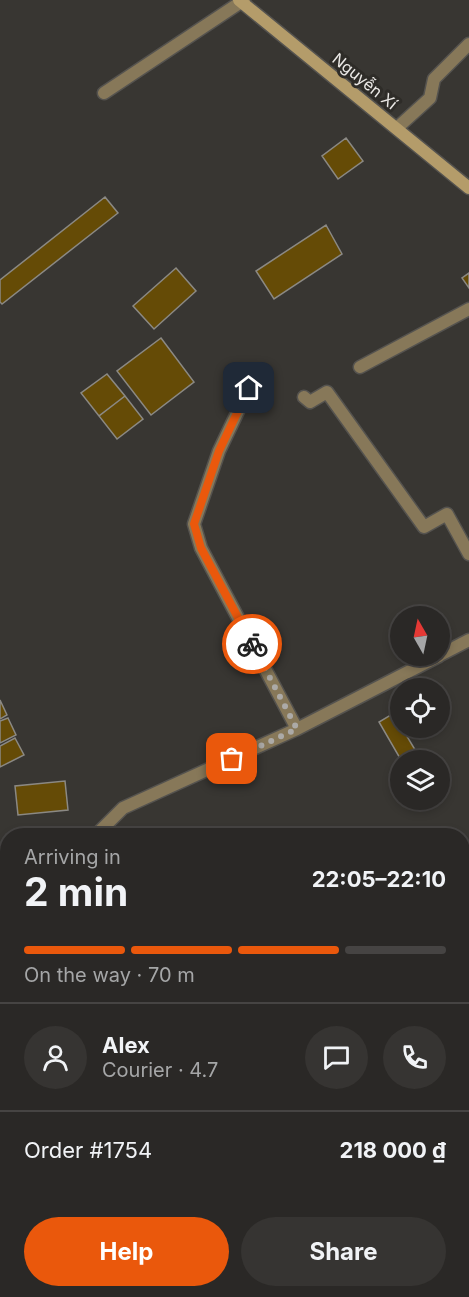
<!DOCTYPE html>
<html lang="en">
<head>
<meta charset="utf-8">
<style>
  :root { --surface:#2a2826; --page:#363432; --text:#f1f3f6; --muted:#a5a6a7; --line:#464443; --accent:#ea580c }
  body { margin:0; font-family:Inter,sans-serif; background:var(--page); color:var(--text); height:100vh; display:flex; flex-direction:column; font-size:22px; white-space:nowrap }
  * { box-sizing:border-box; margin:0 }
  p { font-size:20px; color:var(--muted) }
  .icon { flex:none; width:33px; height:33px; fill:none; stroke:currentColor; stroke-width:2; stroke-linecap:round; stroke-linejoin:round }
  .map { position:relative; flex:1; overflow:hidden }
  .sheet { position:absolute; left:0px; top:828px; width:470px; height:470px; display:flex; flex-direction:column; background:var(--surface); border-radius:24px 24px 0 0; box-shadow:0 3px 9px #0003,0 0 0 2px var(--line) }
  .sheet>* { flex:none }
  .needle { width:39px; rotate:351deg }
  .buttons { position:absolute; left:390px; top:606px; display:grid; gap:12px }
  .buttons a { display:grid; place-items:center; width:60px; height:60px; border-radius:50%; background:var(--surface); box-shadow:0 3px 9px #0003,0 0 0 2px var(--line); font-size:30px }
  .pin { position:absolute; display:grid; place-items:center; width:51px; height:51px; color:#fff; margin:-26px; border-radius:12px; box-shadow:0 3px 9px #0006 }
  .courier { position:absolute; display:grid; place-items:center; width:60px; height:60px; margin:-30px; border:4px solid #ea580c; border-radius:50%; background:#fff; color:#222; box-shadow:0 2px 8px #0007 }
  .overview em { font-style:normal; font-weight:700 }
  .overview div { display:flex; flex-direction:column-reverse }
  .overview { display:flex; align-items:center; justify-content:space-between; height:102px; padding:0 24px }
  h1 { font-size:39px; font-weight:700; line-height:45px }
  .bar { display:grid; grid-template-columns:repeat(4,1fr); gap:9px 6px; align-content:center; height:72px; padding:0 24px }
  .bar i { height:8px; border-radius:4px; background:var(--line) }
  .bar .on { background:var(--accent) }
  .bar p { grid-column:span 4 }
  .line { display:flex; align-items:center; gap:15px; padding:0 24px; border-top:2px solid var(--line) }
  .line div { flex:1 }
  .round { display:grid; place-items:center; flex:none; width:63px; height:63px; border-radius:32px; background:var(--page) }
  .cta { display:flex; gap:12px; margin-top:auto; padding:12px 24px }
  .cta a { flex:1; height:69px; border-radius:36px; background:var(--accent); color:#fff; font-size:24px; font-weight:700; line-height:69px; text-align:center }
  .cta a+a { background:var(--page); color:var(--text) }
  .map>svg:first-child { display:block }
  .building { fill:#654b06; stroke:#8b8984; stroke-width:1.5 }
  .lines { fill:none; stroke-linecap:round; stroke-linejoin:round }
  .service-casing { stroke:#55534f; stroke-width:15 }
  .minor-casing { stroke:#55534f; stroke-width:15 }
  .secondary-casing { stroke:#55534f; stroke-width:15 }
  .service { stroke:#877859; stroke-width:12 }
  .minor { stroke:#877859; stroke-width:12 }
  .secondary { stroke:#b49c6a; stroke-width:12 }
  .done { stroke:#acaaa7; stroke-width:6; stroke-dasharray:0 10.8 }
  .route { stroke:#ea580c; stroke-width:8 }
  .labels { text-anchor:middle; stroke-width:6; stroke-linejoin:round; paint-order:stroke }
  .street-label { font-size:16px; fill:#ebe9e6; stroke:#2e2c28 }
</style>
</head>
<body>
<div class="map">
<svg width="469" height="1297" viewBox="0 0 469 1297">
  <rect width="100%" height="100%" fill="#383632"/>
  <!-- building -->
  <path class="building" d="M346,138l17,23 -25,18 -16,-23z
    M105,197l13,16 -116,91 -2,-2v-22z
    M326,225l16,29 -68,45 -18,-28z
    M176,268l20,23 -42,38 -21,-23z
    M469,273v15l-7,-10z
    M161,338l33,44 -43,33 -34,-44z
    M107,374l18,22 -26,20 -18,-23z
    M125,396l18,23 -26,20 -18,-23z
    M0,700l7,15 -7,4z
    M394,713l6,15h2l15,25 -13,7h-3l-22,-38z
    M8,718l8,17 -16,8v-22z
    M15,738l9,17 -24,12v-21z
    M65,781l3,29 -50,5 -3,-29z
    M217,1290h16v7h-15z
    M382,1290h12l1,7h-12z"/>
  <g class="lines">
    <defs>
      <path id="service" d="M104,93l140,-93
        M397,128l33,-30 4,-19 35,-35
        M360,367l109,-58
        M249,388l-30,63 -25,73 7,24 96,181
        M304,397l6,5 17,-10 97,135 23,-13 22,40
        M440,655l29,-15
        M97,834l26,-26 174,-79 142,-73"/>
      <path id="minor" d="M97,834v2
        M462,929h7
        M0,955l8,-1
        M462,1114h7
        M0,1154l8,-1
        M128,1290l1,7"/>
      <path id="secondary" d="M239,0l230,188"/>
    </defs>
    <!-- service casing -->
    <use href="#service" class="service-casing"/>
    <!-- minor casing -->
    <use href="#minor" class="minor-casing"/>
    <!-- secondary casing -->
    <use href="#secondary" class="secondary-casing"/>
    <!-- service -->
    <use href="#service" class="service"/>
    <!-- minor -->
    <use href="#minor" class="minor"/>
    <!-- secondary -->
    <use href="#secondary" class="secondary"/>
  </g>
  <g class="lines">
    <!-- done -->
    <path class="done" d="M232,759l65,-30 -45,-85"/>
    <!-- route -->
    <path class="route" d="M249,388l-30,63 -25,73 7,24 51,96"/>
  </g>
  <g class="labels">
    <!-- street labels -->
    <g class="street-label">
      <text transform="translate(365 81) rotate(39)" y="6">Nguyễn Xí</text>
    </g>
  </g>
</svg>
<div class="buttons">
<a><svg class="needle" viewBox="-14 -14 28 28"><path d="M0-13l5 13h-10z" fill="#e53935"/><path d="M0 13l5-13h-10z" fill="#a5a6a7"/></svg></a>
<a><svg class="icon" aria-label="locate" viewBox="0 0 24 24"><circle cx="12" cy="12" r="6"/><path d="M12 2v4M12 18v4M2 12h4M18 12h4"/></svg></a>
<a><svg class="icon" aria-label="layers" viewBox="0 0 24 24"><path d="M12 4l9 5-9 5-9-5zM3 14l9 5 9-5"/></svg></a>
</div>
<div class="pin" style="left:232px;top:759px;background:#ea580c"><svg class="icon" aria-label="bag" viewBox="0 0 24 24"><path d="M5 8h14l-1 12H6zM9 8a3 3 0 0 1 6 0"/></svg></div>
<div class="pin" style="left:249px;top:388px;background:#1f2937"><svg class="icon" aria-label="home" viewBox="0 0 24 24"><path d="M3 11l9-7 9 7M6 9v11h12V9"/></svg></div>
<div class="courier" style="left:252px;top:644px"><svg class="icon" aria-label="bike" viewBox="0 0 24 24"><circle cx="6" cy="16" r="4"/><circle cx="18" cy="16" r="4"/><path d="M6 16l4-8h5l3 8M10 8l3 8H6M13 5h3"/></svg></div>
<section class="sheet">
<div class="overview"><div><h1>2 min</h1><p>Arriving in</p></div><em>22:05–22:10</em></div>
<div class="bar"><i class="on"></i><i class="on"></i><i class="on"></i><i></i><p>On the way · 70 m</p></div>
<div class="line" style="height:108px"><a class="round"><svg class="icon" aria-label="person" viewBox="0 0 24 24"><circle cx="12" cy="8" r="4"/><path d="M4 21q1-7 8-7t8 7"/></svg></a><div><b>Alex</b><p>Courier · 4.7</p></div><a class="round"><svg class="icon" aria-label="chat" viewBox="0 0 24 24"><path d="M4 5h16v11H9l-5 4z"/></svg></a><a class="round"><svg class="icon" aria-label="phone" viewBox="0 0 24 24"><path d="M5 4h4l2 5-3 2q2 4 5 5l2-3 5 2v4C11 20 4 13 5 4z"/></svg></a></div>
<div class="line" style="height:78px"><div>Order #1754</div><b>218 000 ₫</b></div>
<div class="cta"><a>Help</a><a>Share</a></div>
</section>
</div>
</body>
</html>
